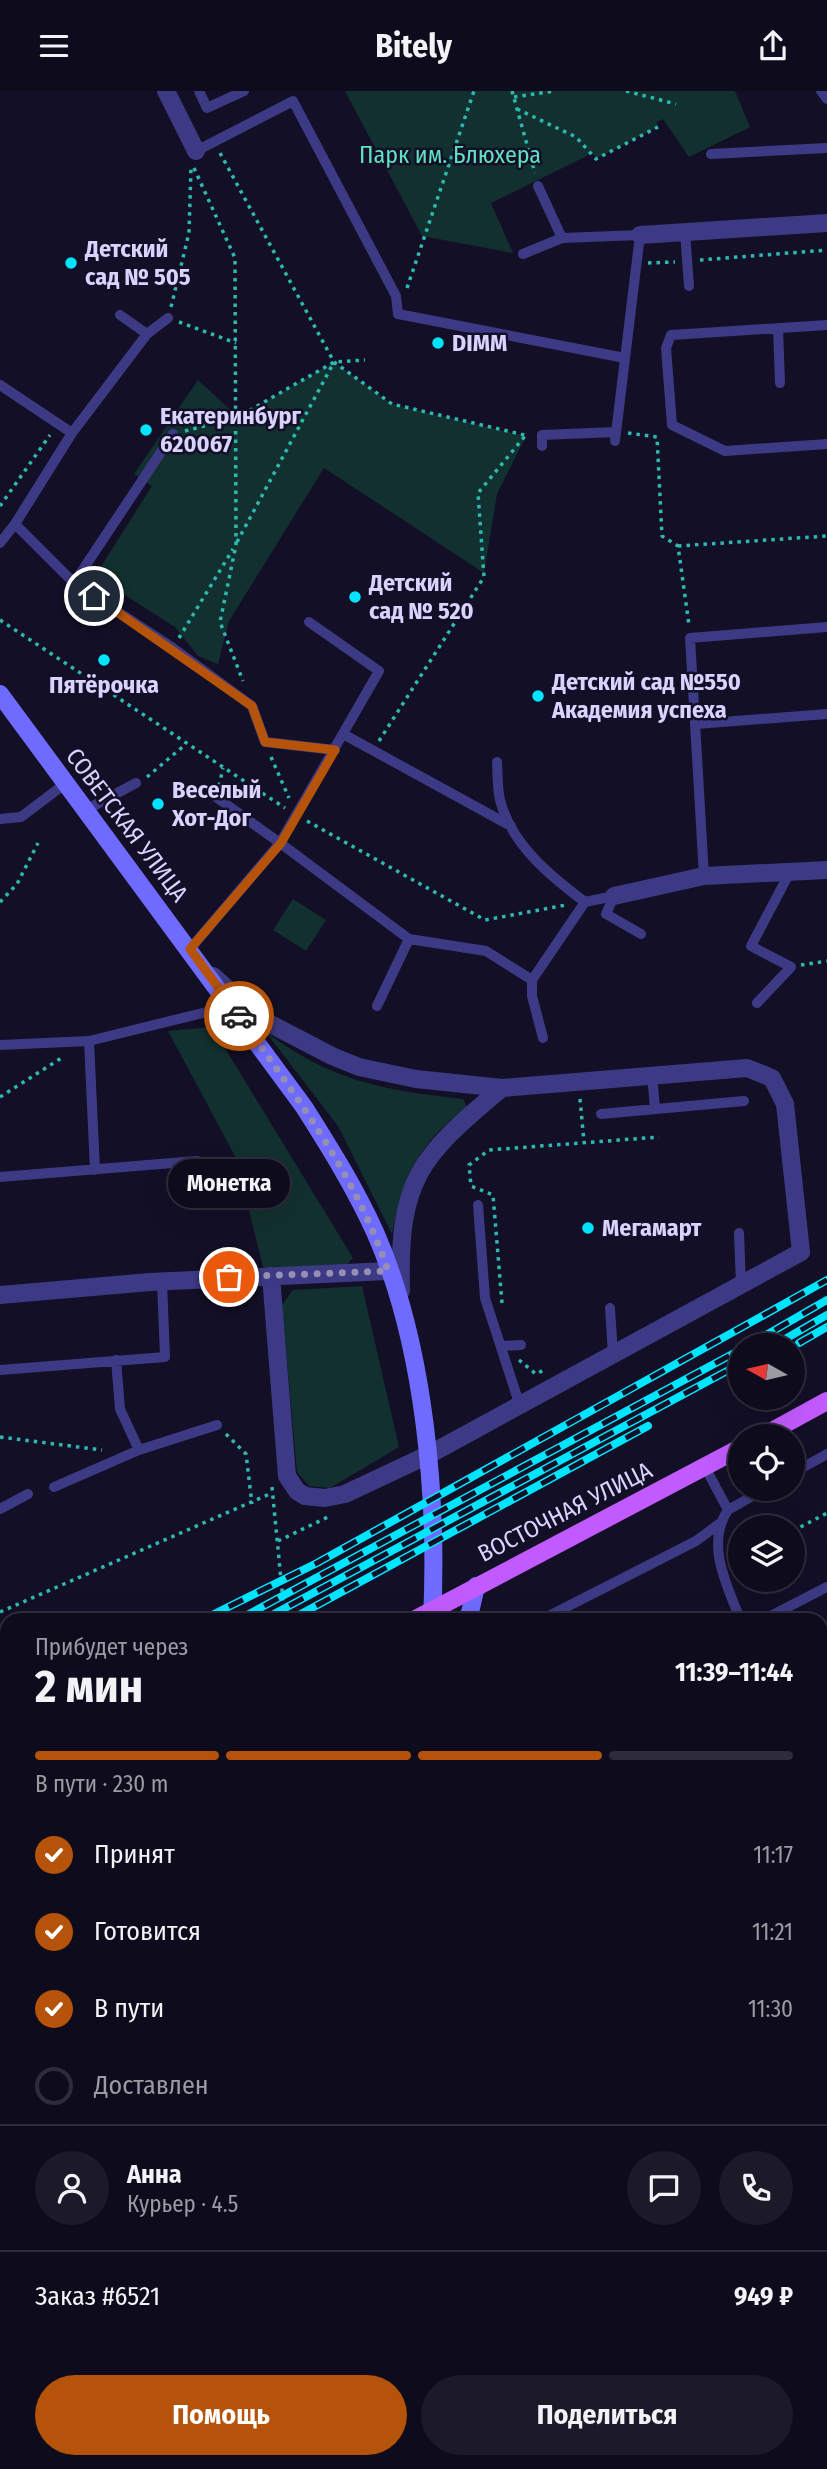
<!DOCTYPE html>
<html lang="ru">
<head>
<meta charset="utf-8">
<style>
  :root { --surface:#0e0b1c; --page:#1c1929; --text:#f1f3f6; --muted:#9b9ba3; --line:#2e2b3b; --accent:#b45309 }
  body { margin:0; font-family:"Fira Sans Condensed",sans-serif; background:var(--page); color:var(--text); height:100vh; display:flex; flex-direction:column; font-size:26px; white-space:nowrap }
  * { box-sizing:border-box; margin:0 }
  p { font-size:23px; color:var(--muted) }
  .icon { flex:none; width:38px; height:38px; fill:none; stroke:currentColor; stroke-width:2; stroke-linecap:round; stroke-linejoin:round }
  .map { position:relative; flex:1; overflow:hidden }
  .side { position:absolute; left:0px; top:1522px; width:828px; height:856px; display:flex; flex-direction:column; background:var(--surface); border-radius:21px 21px 0 0; box-shadow:0 7px 28px #0002,0 0 0 2px var(--line) }
  .side>* { flex:none }
  .needle { width:46px; rotate:278deg }
  .controls { position:absolute; left:728px; top:1242px; display:grid; gap:14px }
  .controls a { display:grid; place-items:center; width:77px; height:77px; border-radius:50%; background:var(--surface); box-shadow:0 7px 28px #0002,0 0 0 2px var(--line); font-size:35px }
  .pin { position:absolute; display:grid; place-items:center; width:60px; height:60px; color:#fff; margin:-30px; border:4px solid #fff; border-radius:50%; box-shadow:0 2px 7px #0007 }
  .courier { position:absolute; display:grid; place-items:center; width:70px; height:70px; margin:-35px; border:5px solid #b45309; border-radius:50%; background:#fff; color:#222; box-shadow:0 2px 9px #0007 }
  .bubble { position:absolute; height:49px; border-radius:24px; background:var(--surface); box-shadow:0 7px 28px #0002,0 0 0 2px var(--line); font-size:23px; font-weight:700; line-height:49px; text-align:center }
  .head em { font-style:normal; font-weight:700 }
  .head div { display:flex; flex-direction:column-reverse }
  .head { display:flex; align-items:center; justify-content:space-between; height:119px; padding:0 35px }
  h1 { font-size:46px; font-weight:700; line-height:52px }
  .bar { display:grid; grid-template-columns:repeat(4,1fr); gap:10px 7px; align-content:center; height:84px; padding:0 35px }
  .bar i { height:9px; border-radius:5px; background:var(--line) }
  .bar .current { background:var(--accent) }
  .bar p { grid-column:span 4 }
  .line { display:flex; align-items:center; gap:18px; padding:0 35px; border-top:2px solid var(--line) }
  .line div { flex:1 }
  .round { display:grid; place-items:center; flex:none; width:74px; height:74px; border-radius:37px; background:var(--page) }
  ol { padding:0 35px; list-style:none }
  li { display:flex; align-items:center; gap:21px; height:77px }
  li p { margin-inline-start:auto }
  li .icon { padding:7px; border-radius:50%; background:var(--accent); color:#fff; stroke-width:4 }
  li:last-child { color:var(--muted) }
  li i { width:38px; height:38px; border:4px solid var(--line); border-radius:50% }
  .primary-button { display:flex; gap:14px; margin-top:auto; padding:14px 35px }
  .primary-button a { flex:1; height:80px; border-radius:42px; background:var(--accent); color:#fff; font-size:28px; font-weight:700; line-height:80px; text-align:center }
  .primary-button a+a { background:var(--page); color:var(--text) }
  header { display:flex; justify-content:space-between; align-items:center; height:91px; padding:0 35px; background:var(--surface); font-size:32px; font-weight:700 }
  .map>svg:first-child { display:block }
  .green { fill:#12302f }
  .lines { fill:none; stroke-linecap:round; stroke-linejoin:round }
  .path { stroke:#2fb8b0; stroke-width:3.5; stroke-dasharray:3.5 5; stroke-linecap:butt }
  .lane { stroke:#3d3a85; stroke-width:10 }
  .street { stroke:#3d3a85; stroke-width:18 }
  .secondary { stroke:#6f6bff; stroke-width:18 }
  .primary { stroke:#c25bff; stroke-width:18 }
  .rail-casing { stroke:#00e5ff; stroke-width:8 }
  .rail { stroke:#130f26; stroke-width:5; stroke-dasharray:16; stroke-linecap:butt }
  .done { stroke:#948fb3; stroke-width:7; stroke-dasharray:0 12.6 }
  .route { stroke:#b45309; stroke-width:9 }
  .poi-dot { fill:#00e5ff; stroke:#130f26; stroke-width:2.5 }
  .labels { text-anchor:middle; stroke-width:5; stroke-linejoin:round; paint-order:stroke }
  .park-label { font-size:24px; fill:#5fe0c0; stroke:#130f26 }
  .poi-label { font-size:24px; font-weight:bold; fill:#d9d4ff; stroke:#130f26; text-anchor:start }
  .street-label { font-size:24px; fill:#d9d4ff; stroke:#130f26 }
</style>
</head>
<body>
<header><svg class="icon" aria-label="menu" viewBox="0 0 24 24"><path d="M4 6h16M4 12h16M4 18h16"/></svg>Bitely<svg class="icon" aria-label="share" viewBox="0 0 24 24"><path d="M12 15V3M7 8l5-5 5 5M5 13v7h14v-7"/></svg></header>
<div class="map">
<svg width="827" height="2378" viewBox="0 0 827 2378">
  <rect width="100%" height="100%" fill="#130f26"/>
  <!-- green -->
  <path class="green" d="M345,0h390l15,36 -61,30 -26,-38 -6,3 1,5 -62,32 -3,-6 -102,50 22,50 -91,-17z
    M334,271l58,42 134,32 -29,58 -13,79 -160,-105 -95,153 -11,43 -20,-8 -23,-29 -80,-51 57,-90 -18,-12 64,-94 40,37z
    M293,808l33,21 -20,31 -33,-21z
    M212,936l141,231 -9,10 -80,3 -28,-113 -68,-127z
    M265,940c65,50 118,59 198,68l4,8c-48,36 -64,68 -75,127l-54,-108z
    M362,1195l37,161 -69,41 -21,-2 -12,-14 -15,-167 11,-15z
    M821,2091h6v100l-6,1z"/>
  <g class="lines">
    <!-- path -->
    <path class="path" d="M512,0l23,82
      M626,0l50,13
      M514,6l40,-6
      M517,18l59,28 20,22 62,-32
      M220,62l114,209 58,42 137,32
      M194,77l41,90 1,287 -16,77 23,59
      M700,169l127,-10
      M648,172l27,-1
      M407,197l67,-197
      M171,216l18,-74 2,-66
      M179,231l57,21
      M185,340l53,-14 96,-55 31,-2
      M628,342l29,4 5,99 16,10 11,79
      M0,415l50,-71
      M237,451l97,-180
      M678,455l149,-10
      M0,529l285,188
      M179,547l54,-89
      M379,650l105,-164 -6,-84 47,-57
      M271,666l18,41
      M147,686l39,-33
      M219,695l4,-18
      M307,730l178,99 81,-15
      M0,811l17,-18 21,-41
      M801,874l26,-4
      M0,1006l63,-40
      M580,1008l4,43
      M502,1212l-9,-108 -22,-9 -2,-21 20,-15 170,-13
      M519,1269l17,14 8,-4
      M226,1343l20,20 6,50
      M0,1346l102,13
      M272,1396l13,134
      M793,1440l34,-18
      M278,1450l52,-25
      M0,1521l272,-119
      M0,2121h7
      M821,2195h6
      M0,2258h7"/>
    <!-- lane -->
    <path class="lane" d="M199,0l8,17 37,-17
      M821,0l6,8
      M196,60l97,-50 103,195 2,18 227,44
      M711,63l116,-6
      M538,95l24,52
      M685,141l4,54
      M523,163l39,-16 78,-3 -25,206
      M120,224l27,19
      M827,234l-156,10 -5,13 6,77 53,26 102,-7
      M778,237l2,55
      M0,294l72,48 -57,91 -15,19
      M72,342l75,-99 21,-16
      M542,355v-11l74,-3
      M15,433l59,59 99,65 79,58 13,36 70,8
      M74,492l99,-149
      M696,633l131,-10
      M343,643l168,92
      M497,671c1,12 0,26 3,38 11,44 50,76 85,102
      M216,706l64,46 99,-172 -70,-49
      M84,720l52,-28
      M0,728l21,-2 45,-34
      M704,785l-14,-238 137,-11
      M614,805l-8,18 35,20
      M190,858l90,-106 129,96 77,12 46,29 53,-78 29,-6
      M532,889v16l11,42
      M757,912l34,-36 -40,-21 39,-74
      M377,915l32,-67
      M0,954l89,-4
      M652,983l3,35
      M601,1023l143,-13
      M95,1079l-6,-129 142,-35
      M0,1086l197,-16
      M478,1114l7,93 35,108
      M739,1142l2,52
      M610,1217l3,47
      M502,1255l19,-1
      M116,1269l4,49 19,41
      M0,1279l165,-13 -3,-75
      M705,1376l23,43c-23,34 -1,76 13,111
      M793,1382l34,-19
      M54,1396l85,-37 78,-25
      M0,1418l28,-15
      M728,1419l37,-21
      M539,1530l157,-80 23,-17
      M761,1530l66,-34
      M821,1639h6
      M821,1661l6,111
      M821,1823l6,-1
      M821,2084l6,-1
      M821,2218l6,-1
      M90,2371l1,7
      M588,2371v7
      M623,2371v7
      M229,2378l68,-5"/>
    <!-- street -->
    <path class="street" d="M166,0l30,60
      M640,144l187,-12
      M614,805l90,-20 123,-6
      M213,885l46,42 73,38 27,11 57,12 86,9 245,-20 25,10 13,26 16,148 -369,201 -87,41 -20,4 -20,-2 -8,-5 -10,-15 -16,-200
      M401,1200c-3,-111 18,-134 101,-203
      M0,1204l150,-13 238,-11
      M821,1922h6
      M760,2378l67,-6"/>
    <!-- secondary -->
    <path class="secondary" d="M0,603l304,413c26,41 51,81 71,125 50,113 63,267 57,389
      M468,1530l8,-35
      M821,1889h6
      M397,2371l2,7
      M415,2378l2,-7"/>
    <!-- primary -->
    <path class="primary" d="M761,1346l66,-36
      M412,1530l328,-173
      M0,1739l7,-3"/>
    <defs>
      <path id="rail" d="M799,1252l28,-16
        M747,1255l80,-46
        M773,1255l54,-31
        M200,1530l117,-58 510,-283
        M236,1530l504,-271
        M261,1530l479,-257
        M288,1530l360,-195
        M0,1625l7,-3
        M0,1643l7,-3
        M0,1656l7,-2
        M0,1671l7,-2"/>
    </defs>
    <!-- rail casing -->
    <use href="#rail" class="rail-casing"/>
    <!-- rail -->
    <use href="#rail" class="rail"/>
  </g>
  <g class="lines">
    <!-- done -->
    <path class="done" d="M229,1186l159,-6c-32,-96 -91,-173 -149,-255"/>
    <!-- route -->
    <path class="route" d="M94,505l158,110 13,36 70,8 -54,93 -91,106 49,67"/>
  </g>
  <!-- markers -->
  <g class="poi-dot">
    <circle cx="71" cy="172" r="7"/>
    <circle cx="438" cy="252" r="7"/>
    <circle cx="146" cy="339" r="7"/>
    <circle cx="355" cy="506" r="7"/>
    <circle cx="104" cy="569" r="7"/>
    <circle cx="538" cy="605" r="7"/>
    <circle cx="158" cy="713" r="7"/>
    <circle cx="588" cy="1137" r="7"/>
  </g>
  <g class="labels">
    <!-- park labels -->
    <g class="park-label">
      <text x="450" y="72">Парк им. Блюхера</text>
    </g>
    <!-- poi labels -->
    <g class="poi-label">
      <text x="85" y="166">Детский<tspan x="85" dy="28">сад № 505</tspan></text>
      <text x="452" y="260">DIMM</text>
      <text x="160" y="333">Екатеринбург<tspan x="160" dy="28">620067</tspan></text>
      <text x="369" y="500">Детский<tspan x="369" dy="28">сад № 520</tspan></text>
      <text x="552" y="599">Детский сад №550<tspan x="552" dy="28">Академия успеха</tspan></text>
      <text x="104" y="602" text-anchor="middle">Пятёрочка</text>
      <text x="172" y="707">Веселый<tspan x="172" dy="28">Хот-Дог</tspan></text>
      <text x="602" y="1145">Мегамарт</text>
    </g>
    <!-- street labels -->
    <g class="street-label">
      <text transform="translate(127 734) rotate(53)" y="8">СОВЕТСКАЯ УЛИЦА</text>
      <text transform="translate(565 1421) rotate(-27)" y="8">ВОСТОЧНАЯ УЛИЦА</text>
    </g>
  </g>
</svg>
<div class="controls">
<a><svg class="needle" viewBox="-14 -14 28 28"><path d="M0-13l5 13h-10z" fill="#e53935"/><path d="M0 13l5-13h-10z" fill="#9b9ba3"/></svg></a>
<a><svg class="icon" aria-label="locate" viewBox="0 0 24 24"><circle cx="12" cy="12" r="6"/><path d="M12 2v4M12 18v4M2 12h4M18 12h4"/></svg></a>
<a><svg class="icon" aria-label="layers" viewBox="0 0 24 24"><path d="M12 4l9 5-9 5-9-5zM3 14l9 5 9-5"/></svg></a>
</div>
<div class="pin" style="left:229px;top:1186px;background:#ea580c"><svg class="icon" aria-label="bag" viewBox="0 0 24 24"><path d="M5 8h14l-1 12H6zM9 8a3 3 0 0 1 6 0"/></svg></div>
<div class="pin" style="left:94px;top:505px;background:#1f2937"><svg class="icon" aria-label="home" viewBox="0 0 24 24"><path d="M3 11l9-7 9 7M6 9v11h12V9"/></svg></div>
<div class="courier" style="left:239px;top:925px"><svg class="icon" aria-label="car" viewBox="0 0 24 24"><path d="M5 17H2v-5l4-1 3-4h7l3 4 3 1v5h-3M9 17h6M6 11h13"/><circle cx="7" cy="17" r="2"/><circle cx="17" cy="17" r="2"/></svg></div>
<div class="bubble" style="left:168px;top:1068px;width:122px">Монетка</div>
<section class="side">
<div class="head"><div><h1>2 мин</h1><p>Прибудет через</p></div><em>11:39–11:44</em></div>
<div class="bar"><i class="current"></i><i class="current"></i><i class="current"></i><i></i><p>В пути · 230 m</p></div>
<ol>
<li><svg class="icon" aria-label="check" viewBox="0 0 24 24"><path d="M5 12l5 5 9-10"/></svg>Принят<p>11:17</p></li>
<li><svg class="icon" aria-label="check" viewBox="0 0 24 24"><path d="M5 12l5 5 9-10"/></svg>Готовится<p>11:21</p></li>
<li><svg class="icon" aria-label="check" viewBox="0 0 24 24"><path d="M5 12l5 5 9-10"/></svg>В пути<p>11:30</p></li>
<li><i></i>Доставлен</li>
</ol>
<div class="line" style="height:126px"><a class="round"><svg class="icon" aria-label="person" viewBox="0 0 24 24"><circle cx="12" cy="8" r="4"/><path d="M4 21q1-7 8-7t8 7"/></svg></a><div><b>Анна</b><p>Курьер · 4.5</p></div><a class="round"><svg class="icon" aria-label="chat" viewBox="0 0 24 24"><path d="M4 5h16v11H9l-5 4z"/></svg></a><a class="round"><svg class="icon" aria-label="phone" viewBox="0 0 24 24"><path d="M5 4h4l2 5-3 2q2 4 5 5l2-3 5 2v4C11 20 4 13 5 4z"/></svg></a></div>
<div class="line" style="height:91px"><div>Заказ #6521</div><b>949 ₽</b></div>
<div class="primary-button"><a>Помощь</a><a>Поделиться</a></div>
</section>
</div>
</body>
</html>
